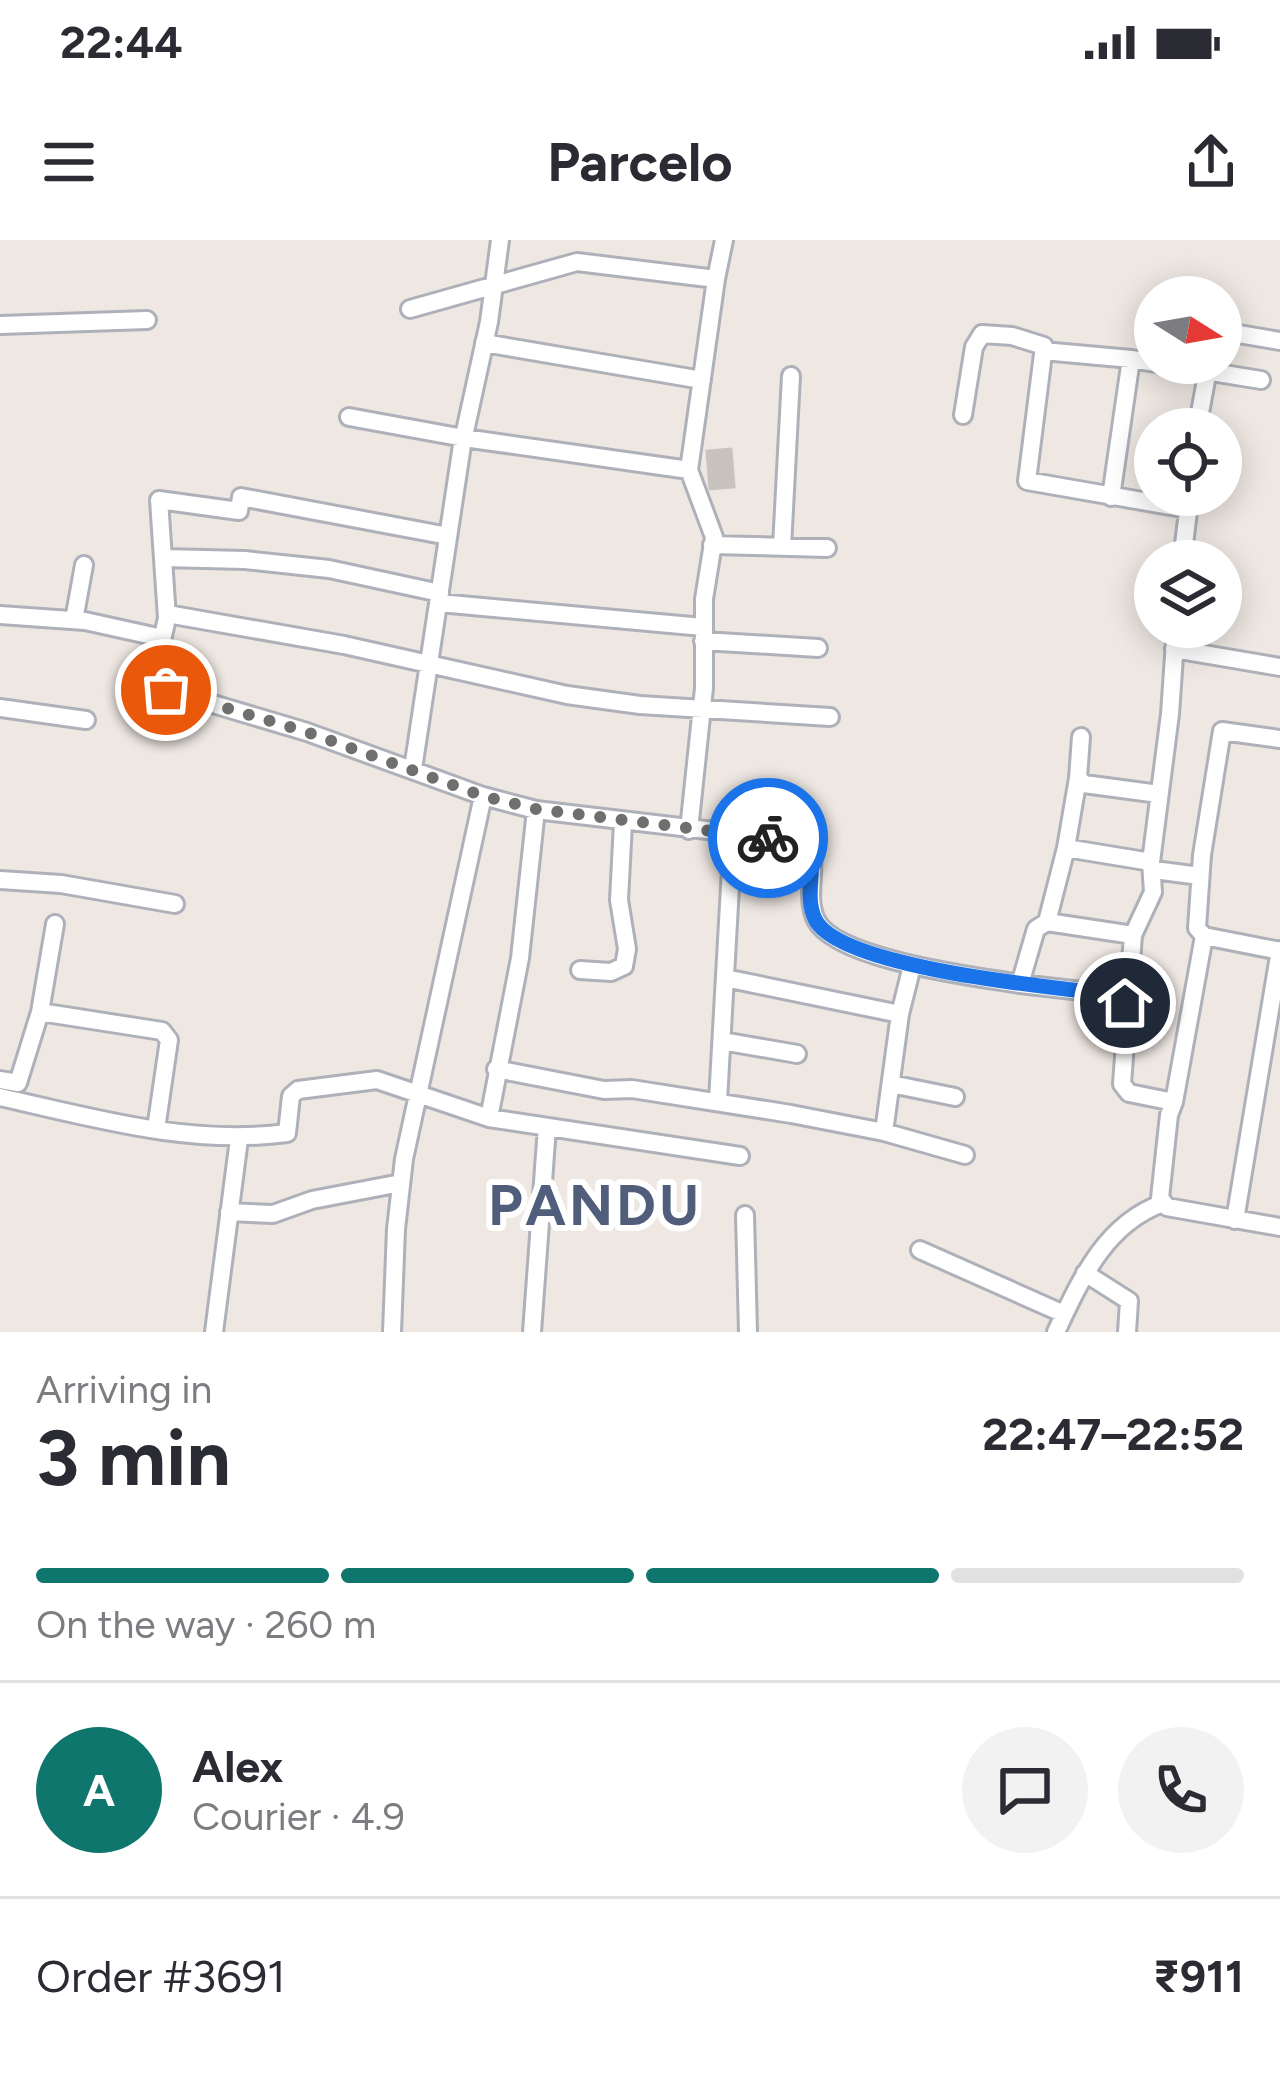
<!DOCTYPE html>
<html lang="en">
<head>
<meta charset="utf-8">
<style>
  :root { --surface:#fff; --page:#f2f2f3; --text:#2b2b33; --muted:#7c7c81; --line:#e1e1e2; --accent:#0f766e }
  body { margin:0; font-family:Figtree,sans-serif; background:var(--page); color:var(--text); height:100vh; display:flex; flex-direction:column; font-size:45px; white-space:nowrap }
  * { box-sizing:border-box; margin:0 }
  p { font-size:39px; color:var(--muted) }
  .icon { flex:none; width:66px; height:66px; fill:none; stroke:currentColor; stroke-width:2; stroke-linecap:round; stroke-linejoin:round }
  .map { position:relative; height:1092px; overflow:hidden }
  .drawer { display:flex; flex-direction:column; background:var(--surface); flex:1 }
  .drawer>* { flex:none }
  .needle { width:78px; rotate:101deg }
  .buttons { position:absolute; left:1134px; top:36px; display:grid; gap:24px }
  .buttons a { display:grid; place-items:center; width:108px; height:108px; border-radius:50%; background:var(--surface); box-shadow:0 6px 30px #0003; font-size:60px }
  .pin { position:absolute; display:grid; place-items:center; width:102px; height:102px; color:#fff; margin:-51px; border:6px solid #fff; border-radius:50%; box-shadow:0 3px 12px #0007 }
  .courier { position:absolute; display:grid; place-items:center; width:120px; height:120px; margin:-60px; border:9px solid #1a73e8; border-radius:50%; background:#fff; color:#222; box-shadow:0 3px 15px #0007 }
  .head em { font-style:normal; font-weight:700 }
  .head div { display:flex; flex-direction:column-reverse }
  .head { display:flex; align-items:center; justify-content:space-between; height:204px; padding:0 36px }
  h1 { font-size:78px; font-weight:700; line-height:90px }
  .bar { display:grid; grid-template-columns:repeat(4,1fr); gap:18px 12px; align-content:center; height:144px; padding:0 36px }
  .bar i { height:15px; border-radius:9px; background:var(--line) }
  .bar .active { background:var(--accent) }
  .bar p { grid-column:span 4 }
  .line { display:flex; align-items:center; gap:30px; padding:0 36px; border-top:3px solid var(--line) }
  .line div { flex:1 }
  .round { display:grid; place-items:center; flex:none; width:126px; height:126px; border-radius:63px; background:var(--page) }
  .status { display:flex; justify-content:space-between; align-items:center; height:84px; padding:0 60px; background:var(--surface); direction:ltr }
  .status svg { height:33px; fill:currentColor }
  header { display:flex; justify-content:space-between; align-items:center; height:156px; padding:0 36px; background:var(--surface); font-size:54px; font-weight:700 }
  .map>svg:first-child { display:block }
  .building { fill:#c7c2bd; stroke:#c9c3bb; stroke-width:3 }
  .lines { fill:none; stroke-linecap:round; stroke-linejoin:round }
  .minor-casing { stroke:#aeb1b9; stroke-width:22 }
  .minor { stroke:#fff; stroke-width:16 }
  .done { stroke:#716f6d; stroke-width:12; stroke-dasharray:0 21.6 }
  .route { stroke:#1a73e8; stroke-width:15 }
  .labels { text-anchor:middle; stroke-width:12; stroke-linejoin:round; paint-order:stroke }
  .district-label { font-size:57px; font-weight:bold; letter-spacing:3px; fill:#515e7b; stroke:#fff }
</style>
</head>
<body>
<div class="status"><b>22:44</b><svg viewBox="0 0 49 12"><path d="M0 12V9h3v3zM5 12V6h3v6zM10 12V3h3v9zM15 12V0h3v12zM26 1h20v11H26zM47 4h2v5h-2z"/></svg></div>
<header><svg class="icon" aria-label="menu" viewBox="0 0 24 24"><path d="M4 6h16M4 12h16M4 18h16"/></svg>Parcelo<svg class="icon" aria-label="share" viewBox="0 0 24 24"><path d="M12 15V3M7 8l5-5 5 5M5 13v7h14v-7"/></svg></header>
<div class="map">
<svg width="1280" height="1092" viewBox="0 0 1280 1092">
  <rect width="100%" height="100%" fill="#eee7e2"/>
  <!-- building -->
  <path class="building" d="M731,209l3,38 -24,2 -3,-38z"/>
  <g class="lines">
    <defs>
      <path id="minor" d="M716,39l8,-39
        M410,69l167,-47 139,17 -27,191 25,67 -10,62v89l-15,142
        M0,85l147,-5
        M1221,91l59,10
        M484,103l218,37
        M1043,111l88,8 130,21
        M963,175l11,-68 8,-13 30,2 32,10 -17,135 161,28
        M349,177l115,21 225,32
        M1197,189l12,-65
        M1111,257l20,-138
        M712,305l115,3
        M782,307l9,-171
        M163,318l82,2 84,9 111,24
        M1182,321l8,-66
        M439,363l264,24
        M0,375l85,6 68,15c14,17 5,35 13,54l141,42 176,64 53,14 264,31 10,5c7,24 -5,51 6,74 20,40 162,57 204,64l16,-55 11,-7 19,-74 85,14 2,30 -20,43 -11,149 7,9 45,9 -5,13 -9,83 7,9 113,20
        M167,378l-8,-118 80,11 2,-14 207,39
        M74,380l10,-55
        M703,401l115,7
        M161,405l6,-27 6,-3 171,30 223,50 73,10 190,12
        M1174,409l106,18
        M0,468l86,12
        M1081,497l-3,41 6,6 75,10
        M1280,499l-58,-8 -20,124 -5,73 7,8 76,15
        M413,529l49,-324 27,-123 11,-82
        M1066,608l12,-70
        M1151,622l19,-148 6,-87
        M1154,630l46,6
        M0,640l61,4 114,20
        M1047,682l86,13
        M580,730l31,2 13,-6 3,-17 -8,-49 4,-77
        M725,738l175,36
        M1020,744l106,12
        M40,772l122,19 7,9 -13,89
        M722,801l75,13
        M496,829l108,21 28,-1 159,25 93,18 81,23
        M0,840l18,3 22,-71 15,-88
        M891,844l64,13
        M0,857c94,21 190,49 287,36l4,-37 7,-6 79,-10 112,38 251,38
        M718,861l15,-268
        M1174,862l30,-166
        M489,878l31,-160 16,-148
        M884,892l16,-118 12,-48
        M229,972l44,2 39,-14 89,-17
        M745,975l3,117
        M1235,980l45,-270
        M920,1010l144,64
        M1085,1033l44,28 -2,31
        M214,1092l25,-193
        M392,1092l4,-103 8,-70 79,-363
        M532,1092l15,-205
        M1056,1092c25,-53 49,-108 107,-129"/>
    </defs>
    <!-- minor casing -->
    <use href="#minor" class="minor-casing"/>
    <!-- minor -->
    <use href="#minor" class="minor"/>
  </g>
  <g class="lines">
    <!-- done -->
    <path class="done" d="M166,450l141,42 176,64 53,13 232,29"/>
    <!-- route -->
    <path class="route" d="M768,598l42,7c6,24 -6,51 5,74 24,51 255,70 311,77l-1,7"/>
  </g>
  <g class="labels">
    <!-- district labels -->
    <g class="district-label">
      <text x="595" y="985">PANDU</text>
    </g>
  </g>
</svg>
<div class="buttons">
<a><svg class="needle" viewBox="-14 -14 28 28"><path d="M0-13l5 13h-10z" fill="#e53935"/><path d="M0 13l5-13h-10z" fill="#7c7c81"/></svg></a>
<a><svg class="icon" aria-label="locate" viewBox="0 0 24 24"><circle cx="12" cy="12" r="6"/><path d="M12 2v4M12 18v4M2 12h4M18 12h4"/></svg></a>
<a><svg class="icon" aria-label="layers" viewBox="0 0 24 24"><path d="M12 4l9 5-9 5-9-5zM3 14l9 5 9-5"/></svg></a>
</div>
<div class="pin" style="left:166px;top:450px;background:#ea580c"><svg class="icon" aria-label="bag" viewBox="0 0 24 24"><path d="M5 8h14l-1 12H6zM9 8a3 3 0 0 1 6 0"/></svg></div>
<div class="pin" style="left:1125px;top:763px;background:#1f2937"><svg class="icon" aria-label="home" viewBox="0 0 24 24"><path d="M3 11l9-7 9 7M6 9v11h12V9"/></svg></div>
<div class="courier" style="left:768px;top:598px"><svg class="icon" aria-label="bike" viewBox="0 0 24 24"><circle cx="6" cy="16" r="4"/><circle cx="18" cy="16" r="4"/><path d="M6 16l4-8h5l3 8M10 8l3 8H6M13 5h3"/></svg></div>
</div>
<section class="drawer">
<div class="head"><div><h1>3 min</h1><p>Arriving in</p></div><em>22:47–22:52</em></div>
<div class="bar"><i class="active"></i><i class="active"></i><i class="active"></i><i></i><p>On the way · 260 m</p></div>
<div class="line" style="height:216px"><b class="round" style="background:var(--accent);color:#fff">A</b><div><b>Alex</b><p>Courier · 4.9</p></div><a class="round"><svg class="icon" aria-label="chat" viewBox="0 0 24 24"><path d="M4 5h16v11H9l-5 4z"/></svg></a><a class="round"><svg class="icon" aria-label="phone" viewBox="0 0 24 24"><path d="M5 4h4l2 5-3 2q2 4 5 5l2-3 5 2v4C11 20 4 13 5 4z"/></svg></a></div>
<div class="line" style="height:156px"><div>Order #3691</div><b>₹911</b></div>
</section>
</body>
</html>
